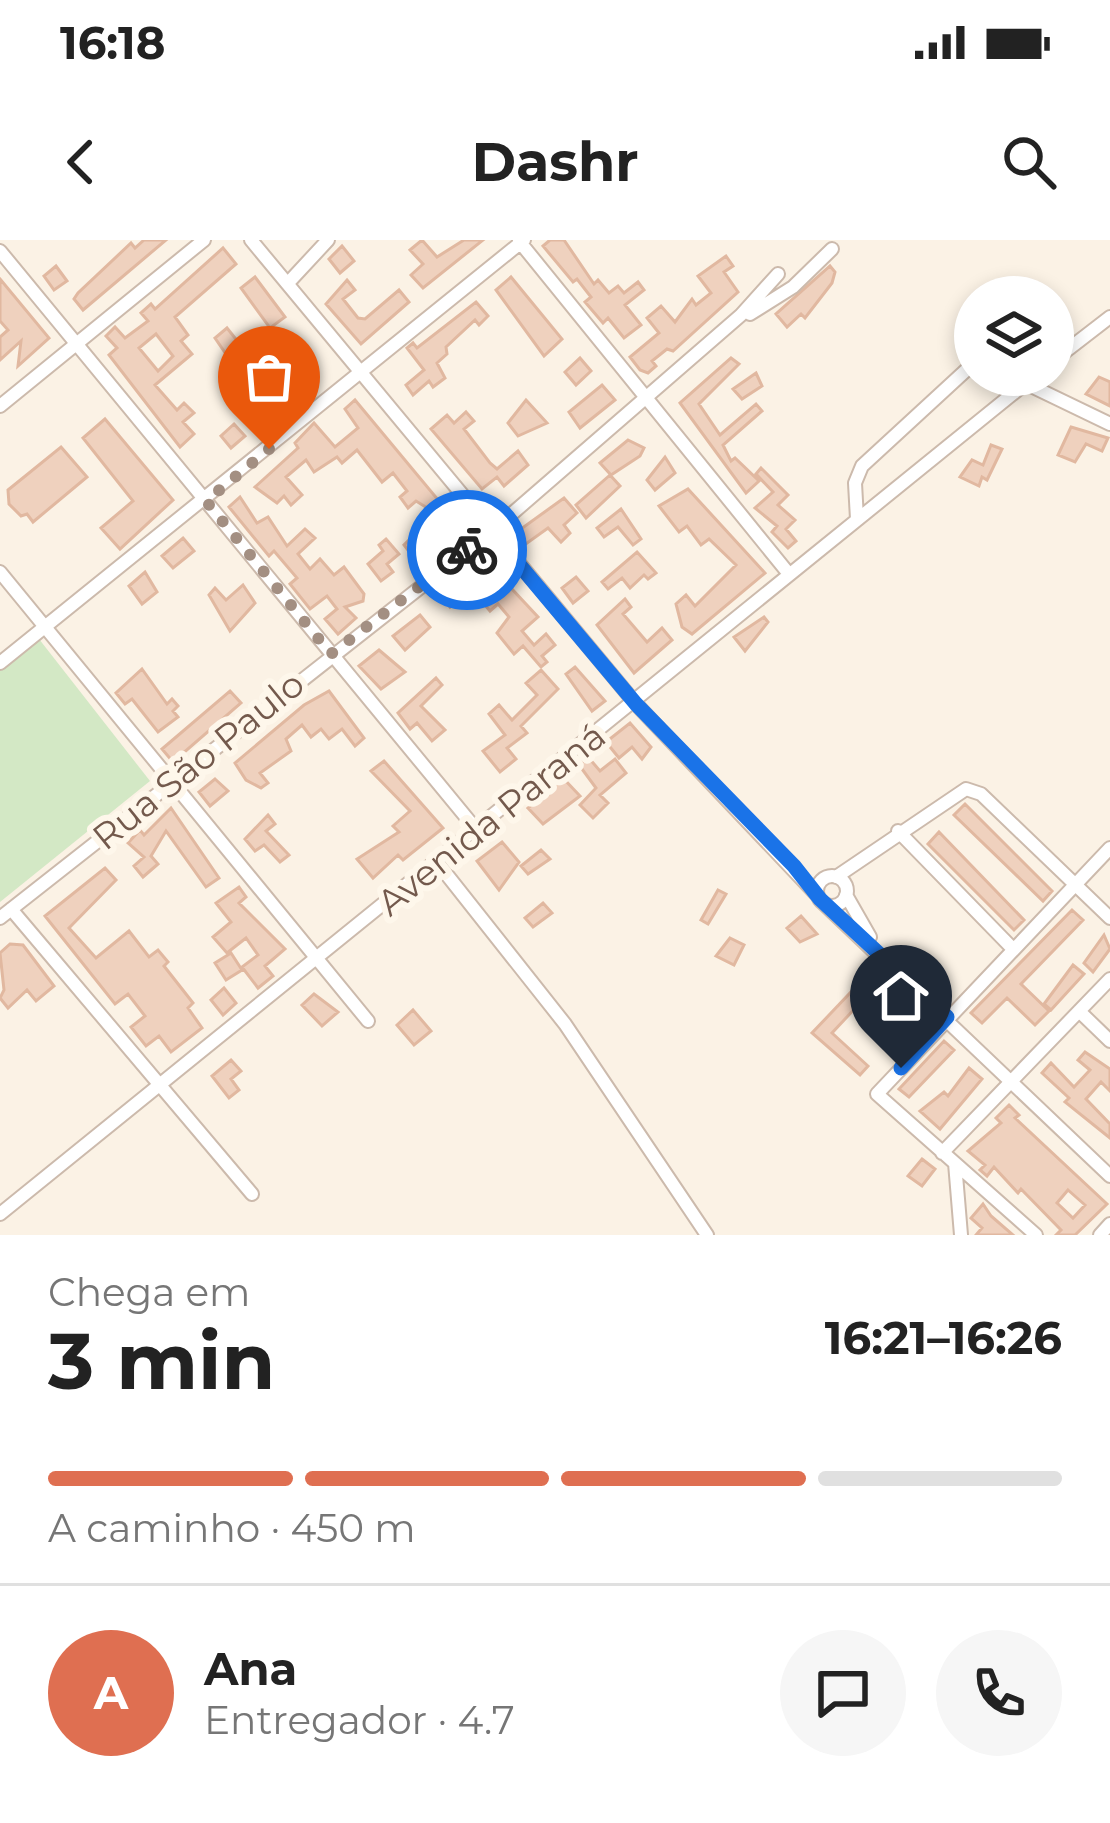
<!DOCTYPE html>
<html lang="pt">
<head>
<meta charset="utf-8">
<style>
  :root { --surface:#fff; --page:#f6f6f6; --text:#222; --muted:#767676; --line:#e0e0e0; --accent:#df6f51 }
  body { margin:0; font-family:Montserrat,sans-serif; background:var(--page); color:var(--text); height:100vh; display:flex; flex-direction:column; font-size:45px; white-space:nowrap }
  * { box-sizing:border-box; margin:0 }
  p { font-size:39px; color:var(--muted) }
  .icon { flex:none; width:66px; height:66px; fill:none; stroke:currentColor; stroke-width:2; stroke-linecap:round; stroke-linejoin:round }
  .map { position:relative; height:995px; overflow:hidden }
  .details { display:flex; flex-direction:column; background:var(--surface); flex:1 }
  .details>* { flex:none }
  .tools { position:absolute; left:954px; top:36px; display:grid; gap:24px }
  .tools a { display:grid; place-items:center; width:120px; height:120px; border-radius:50%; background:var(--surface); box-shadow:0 6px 18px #0003; font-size:60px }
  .pin { position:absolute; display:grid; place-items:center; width:102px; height:102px; color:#fff; margin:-123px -51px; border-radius:50% 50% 50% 0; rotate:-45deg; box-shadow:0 0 12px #0007 }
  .pin .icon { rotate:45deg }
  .courier { position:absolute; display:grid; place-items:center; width:120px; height:120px; margin:-60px; border:9px solid #1a73e8; border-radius:50%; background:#fff; color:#222; box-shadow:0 3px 15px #0007 }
  .summary em { font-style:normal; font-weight:700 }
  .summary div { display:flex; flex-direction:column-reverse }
  .summary { display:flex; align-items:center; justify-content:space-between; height:204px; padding:0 48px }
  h1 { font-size:78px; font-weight:700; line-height:90px }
  .bar { display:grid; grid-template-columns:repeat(4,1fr); gap:18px 12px; align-content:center; height:144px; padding:0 48px }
  .bar i { height:15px; border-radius:9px; background:var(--line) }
  .bar .selected { background:var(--accent) }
  .bar p { grid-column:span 4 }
  .line { display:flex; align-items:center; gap:30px; padding:0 48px; border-top:3px solid var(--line) }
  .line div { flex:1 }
  .round { display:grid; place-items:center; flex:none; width:126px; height:126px; border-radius:63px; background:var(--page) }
  .status { display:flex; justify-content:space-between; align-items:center; height:84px; padding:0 60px; background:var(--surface); direction:ltr }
  .status svg { height:33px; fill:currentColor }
  header { display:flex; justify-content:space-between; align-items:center; height:156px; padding:0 48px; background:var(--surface); font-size:54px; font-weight:700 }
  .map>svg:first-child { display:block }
  .green { fill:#d3e8c5 }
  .building { fill:#efd1be; stroke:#e1b8a0; stroke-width:3; fill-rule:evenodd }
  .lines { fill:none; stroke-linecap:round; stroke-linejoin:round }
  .minor-casing { stroke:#ccbaac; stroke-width:16 }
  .minor { stroke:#fff; stroke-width:12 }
  .done { stroke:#a38f82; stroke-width:12; stroke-dasharray:0 21.6 }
  .route { stroke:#1a73e8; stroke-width:15 }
  .labels { text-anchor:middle; stroke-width:12; stroke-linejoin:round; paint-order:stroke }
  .street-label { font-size:36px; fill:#73594c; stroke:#fef7eb }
</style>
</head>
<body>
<div class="status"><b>16:18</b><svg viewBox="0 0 49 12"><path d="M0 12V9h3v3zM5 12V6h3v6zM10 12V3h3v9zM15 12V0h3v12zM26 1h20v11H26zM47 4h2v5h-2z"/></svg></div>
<header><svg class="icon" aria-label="back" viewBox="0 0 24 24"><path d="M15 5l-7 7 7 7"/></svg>Dashr<svg class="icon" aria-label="search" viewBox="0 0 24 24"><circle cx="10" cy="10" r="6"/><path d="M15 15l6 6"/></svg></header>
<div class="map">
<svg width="1110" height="995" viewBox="0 0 1110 995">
  <rect width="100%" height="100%" fill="#fbf2e5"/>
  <!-- green -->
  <path class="green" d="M39,399l111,142 -150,121v-233z"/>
  <!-- building -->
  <path class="building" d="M144,0h22l-83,70 -9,-11 4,-6 53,-50 4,5z
    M422,0l15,17 27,-17h19l-60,48 -12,-13 12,-11 -13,-14z
    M550,0h14l30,44 4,-4 11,13 9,-7 6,7 14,-11 6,8 -19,15 16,20 -17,13 -16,-20 -5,5 -18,-21 6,-5 -14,-18 -4,3 -30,-36z
    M342,6l12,15 -14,12 -11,-14z
    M223,8l13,16 -61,53 13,18 -7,6 11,13 -37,31 22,25 7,-7 10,10 -11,9 11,12 -14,13 -71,-92 8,-7 -11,-12 9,-9 10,11 23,-17 -7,-8 10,-9 4,5zM156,94l17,22 -15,15 -19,-23z
    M726,16l7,10 -9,6 14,20 -65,59 -6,-2 -15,12 4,5 -8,7 -8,-3 -10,-13 29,-24 -12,-15 14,-12 14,16 17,-23 4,6 15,-12 -13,-17z
    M56,26l11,15 -13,9 -10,-14z
    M830,26l5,6 -3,11 -27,35 -4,-4 -14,13 -11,-13z
    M255,37l30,40 -15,11 -29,-40z
    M511,37l51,62 -18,17 -48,-66z
    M0,39l49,59 -31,28 3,-25 -21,19v-23l8,-7 -8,-9z
    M347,40l8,10 -12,9 15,19 7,1 34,-29 10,12 -48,42 -35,-40z
    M476,62l12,14 -9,9 -4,-5 -29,27 1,7 -10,9 8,15 -12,9 -4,-6 -16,14 -7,-10 18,-15 -17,-22 6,-5 4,5z
    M227,88l12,15 -13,11 -11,-16z
    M580,118l11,13 -15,14 -11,-13z
    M731,118l8,6 -40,40 21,31 36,-31 6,7 -39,34 8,16 4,-3 24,23 -13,12 -66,-90z
    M756,133l6,13 -20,13 -9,-10z
    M1099,137l11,5v24l-24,-12z
    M602,145l13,15 -35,28 -11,-16z
    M271,146l7,10 -11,10 6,8 -12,9 -15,-18z
    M355,160l84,101 -10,8 -13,-8 -8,7 -8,-11 7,-6 -14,-18 -11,9 -25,-32 -15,13 -5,-6 -23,15 -8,-12 -20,17 16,18 -11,10 -7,-9 -7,7 -22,-16 43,-39 -3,-5 19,-20 21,24 23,-19 -13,-19z
    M526,160l21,23 -29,13 -10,-13z
    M466,172l8,9 -10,8 26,34 7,6 21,-18 10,14 -24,21 -7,-9 -15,12 -51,-60 16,-14 7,8z
    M105,179l68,81 -53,49 -19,-21 32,-27 -50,-63z
    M234,184l11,12 -14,12 -10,-12z
    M1071,187l37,11 -6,13 -16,-7 -11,18 -17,-7z
    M628,200l16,8 -4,8 -29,19 -11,-12z
    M991,205l11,4 -15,31 -5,-3 -3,9 -19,-9 12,-17 11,5z
    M61,207l26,30 -54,45 -6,-8 -6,2 -12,-12 -1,-14z
    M665,217l10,16 -20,17 -8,-10z
    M761,228l27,27 -10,10 17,15 -9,9 10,12 -8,7 -16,-16 5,-6 -22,-18 18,-16 -17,-18z
    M610,235l10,11 -34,32 -10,-13z
    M688,249l77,84 -73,61 -10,-7 -6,-23 10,-9 9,11 41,-41 -27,-26 -8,6 -14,-19 -8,6 -20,-26z
    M240,257l17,26 11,-6 19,29 18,-17 10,9 -17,16 12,15 10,-10 14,16 10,-8 20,27 -1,7 -18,6 11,11 -18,16 -13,-15 12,-10 -10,-13 -17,13 -20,-25 7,-6 -23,-27 -5,5 -40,-49z
    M564,258l13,15 -13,12 6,8 -9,9 -13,-14 -25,18 -9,-12z
    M621,269l20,30 -8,6 -15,-18 -14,10 -7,-9z
    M416,293l11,13 -13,12 -10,-13z
    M183,298l11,13 -21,17 -11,-12z
    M386,299l13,15 -12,10 6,8 -12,9 -13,-17 15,-13 -4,-6z
    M637,312l19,21 -8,6 -4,-4 -14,13 -8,-10 -14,11 -6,-7z
    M484,322l7,16 4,-3 11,16 4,-4 28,30 -16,14 12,14 12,-11 9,11 -13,11 5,6 -6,5 -18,-21 -9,8 -17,-21 12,-16 -11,-13 -8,7 -9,-11 8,-8 -17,-22z
    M145,332l12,20 -15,12 -13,-18z
    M576,337l12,14 -15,12 -11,-15z
    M455,341l10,14 -15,12 -10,-14z
    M243,345l12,18 -25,28 -21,-36 6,-7 11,12z
    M625,359l6,8 -8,7 24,28 15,-14 10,12 -38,33 -37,-48z
    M420,375l10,12 -25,23 -12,-14z
    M764,377l4,5 -23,29 -11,-14z
    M379,410l26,22 -24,17 -22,-23z
    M575,427l30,34 -13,10 -26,-37z
    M142,429l25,35 5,-5 6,7 -5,5 5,6 -20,15 -26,-33 -7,5 -9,-11z
    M541,430l17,19 -37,37 6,7 -20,15 9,11 -16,13 -17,-21 22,-16 -16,-21 10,-9 13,15 25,-25 -11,-12z
    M436,438l6,7 -21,21 24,24 -13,11 -15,-18 -7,6 -12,-16z
    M230,451l11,12 -68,59 -11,-13z
    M329,451l35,47 -9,8 -13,-17 -13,10 -8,-10 -10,8 -9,-12 -16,14 5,12 -31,22 8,10 -7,5 -15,-8 -11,-17 69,-58z
    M630,483l21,24 -9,12 -10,-12 -13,11 -13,-16z
    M588,517l12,14 15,-12 11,14 -26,22 8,8 -15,15 -13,-13 16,-17 -17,-23z
    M384,521l59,67 -40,32 -5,-5 -25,23 -16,-19 42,-27 -6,-6 17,-15 -39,-40z
    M563,538l17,18 -37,28 -15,-16z
    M215,539l13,12 -18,15 -11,-14z
    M965,564l87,87 -9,10 -89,-86z
    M171,568l48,70 -13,9 -40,-56 -15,25 7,8 -15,13 -9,-11 10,-9 -16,-14 12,-13 4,5z
    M268,575l7,9 -9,7 23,24 -9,7 -16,-17 -9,6 -10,-12z
    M939,592l85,88 -10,10 -86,-86z
    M502,602l17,20 -20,28 -22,-29z
    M541,610l9,9 -22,15 -7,-8z
    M105,628l11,12 -47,48 27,30 33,-27 20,26 9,-7 10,12 -4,4 29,37 -5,5 14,20 -31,24 -12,-16 -13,10 -15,-19 14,-11 -17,-22 -13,10 -70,-88z
    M239,647l7,10 -7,6 46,46 -20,17 8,10 -15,12 -16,-21 16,-12 -12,-17 -19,15 -14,-16 18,-15 -15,-19z
    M718,650l8,4 -18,30 -7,-4z
    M543,663l9,10 -19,14 -8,-9z
    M1072,670l11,10 -62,64 28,27 -14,14 -28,-27 -25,25 -11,-10z
    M801,676l16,18 -17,8 -13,-14z
    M1104,695l6,14 -17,23 -9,-9z
    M730,698l14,7 -10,20 -18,-9z
    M10,704l13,1 31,41 -18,15 -9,-11 -19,18 -8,-10 4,-8 -4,-37z
    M231,713l11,17 -16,10 -11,-17z
    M1073,725l11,9 -33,36 -7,-6z
    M869,733l47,48 -18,19 -39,-36 -27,29 36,33 -8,9 -48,-42z
    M224,748l12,15 -13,12 -12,-15z
    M314,754l24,18 -16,14 -20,-21z
    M413,770l18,21 -17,14 -17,-20z
    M944,801l10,9 -45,47 -10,-8z
    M1085,812l25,17v22l-9,-9 -15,17 24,25v14l-45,-36 4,-4 -27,-25 9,-10 23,24 16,-17 -12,-10z
    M231,820l10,11 -10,8 8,11 -10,8 -17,-22z
    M969,828l13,11 -42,50 -20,-18 24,-19 4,4z
    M1009,865l10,10 -4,3 92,86 -32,31h-19l5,-5 -40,-41 -3,4 -24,-26 -7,9 -7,-6 5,-5 -17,-14 33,-28 -5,-5zM1068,950l17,15 -12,13 -16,-15z
    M922,919l13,10 -13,17 -14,-10z
    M983,964l8,12 22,19h-37l6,-7 -11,-10z"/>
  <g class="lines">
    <defs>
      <path id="minor" d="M251,0l385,464 181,191
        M519,1l270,333
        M0,11l475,577
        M289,42l39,-42
        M750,74l43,-27 39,-38
        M1053,121l57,-44
        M1025,143l85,41
        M0,166l204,-166
        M857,279l-2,-36 7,-17 113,-104
        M0,332l368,449
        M0,423l524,-423
        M898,591l114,117
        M436,621l129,163 142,211
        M817 651a15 15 0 1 1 30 0a15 15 0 1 1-30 0Z
        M836,637l130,-88 15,5 129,124
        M846,655l24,42
        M823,663l287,273
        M11,669l241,285
        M0,678l492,-387 249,-216 37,-41
        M1079,771l31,30
        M942,913l168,-174
        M955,923l6,72
        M0,974l1036,-839
        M1036,995l-159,-141 233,-246
        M1100,995l10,-11"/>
    </defs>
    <!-- minor casing -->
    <use href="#minor" class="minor-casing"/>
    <!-- minor -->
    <use href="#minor" class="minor"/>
  </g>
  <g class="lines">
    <!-- done -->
    <path class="done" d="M269,209l-63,52 125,153 136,-104"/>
    <!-- route -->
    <path class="route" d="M467,310l24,-19 145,173 158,162 26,33 127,118 -46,51"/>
  </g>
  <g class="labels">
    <!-- street labels -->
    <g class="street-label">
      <text transform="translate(198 520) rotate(-39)" y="13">Rua São Paulo</text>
      <text transform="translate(491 579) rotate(-39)" y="13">Avenida Paraná</text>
    </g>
  </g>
</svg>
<div class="tools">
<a><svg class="icon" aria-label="layers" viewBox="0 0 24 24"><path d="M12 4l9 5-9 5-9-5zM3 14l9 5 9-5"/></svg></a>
</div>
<div class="pin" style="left:269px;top:209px;background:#ea580c"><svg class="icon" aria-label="bag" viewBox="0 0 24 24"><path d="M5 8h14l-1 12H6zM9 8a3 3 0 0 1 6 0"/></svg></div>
<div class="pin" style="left:901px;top:828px;background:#1f2937"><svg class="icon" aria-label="home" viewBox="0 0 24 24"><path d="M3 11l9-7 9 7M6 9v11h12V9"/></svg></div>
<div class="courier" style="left:467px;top:310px"><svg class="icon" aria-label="bike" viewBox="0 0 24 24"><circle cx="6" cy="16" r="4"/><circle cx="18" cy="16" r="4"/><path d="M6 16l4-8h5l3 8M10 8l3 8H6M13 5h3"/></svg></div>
</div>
<section class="details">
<div class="summary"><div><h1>3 min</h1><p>Chega em</p></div><em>16:21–16:26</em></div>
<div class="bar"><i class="selected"></i><i class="selected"></i><i class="selected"></i><i></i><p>A caminho · 450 m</p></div>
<div class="line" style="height:216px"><b class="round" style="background:var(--accent);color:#fff">A</b><div><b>Ana</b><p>Entregador · 4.7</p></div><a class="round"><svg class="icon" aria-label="chat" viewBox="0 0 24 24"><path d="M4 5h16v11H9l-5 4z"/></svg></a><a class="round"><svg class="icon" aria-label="phone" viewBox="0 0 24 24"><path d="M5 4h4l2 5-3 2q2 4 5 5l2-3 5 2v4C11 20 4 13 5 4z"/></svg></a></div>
</section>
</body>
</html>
